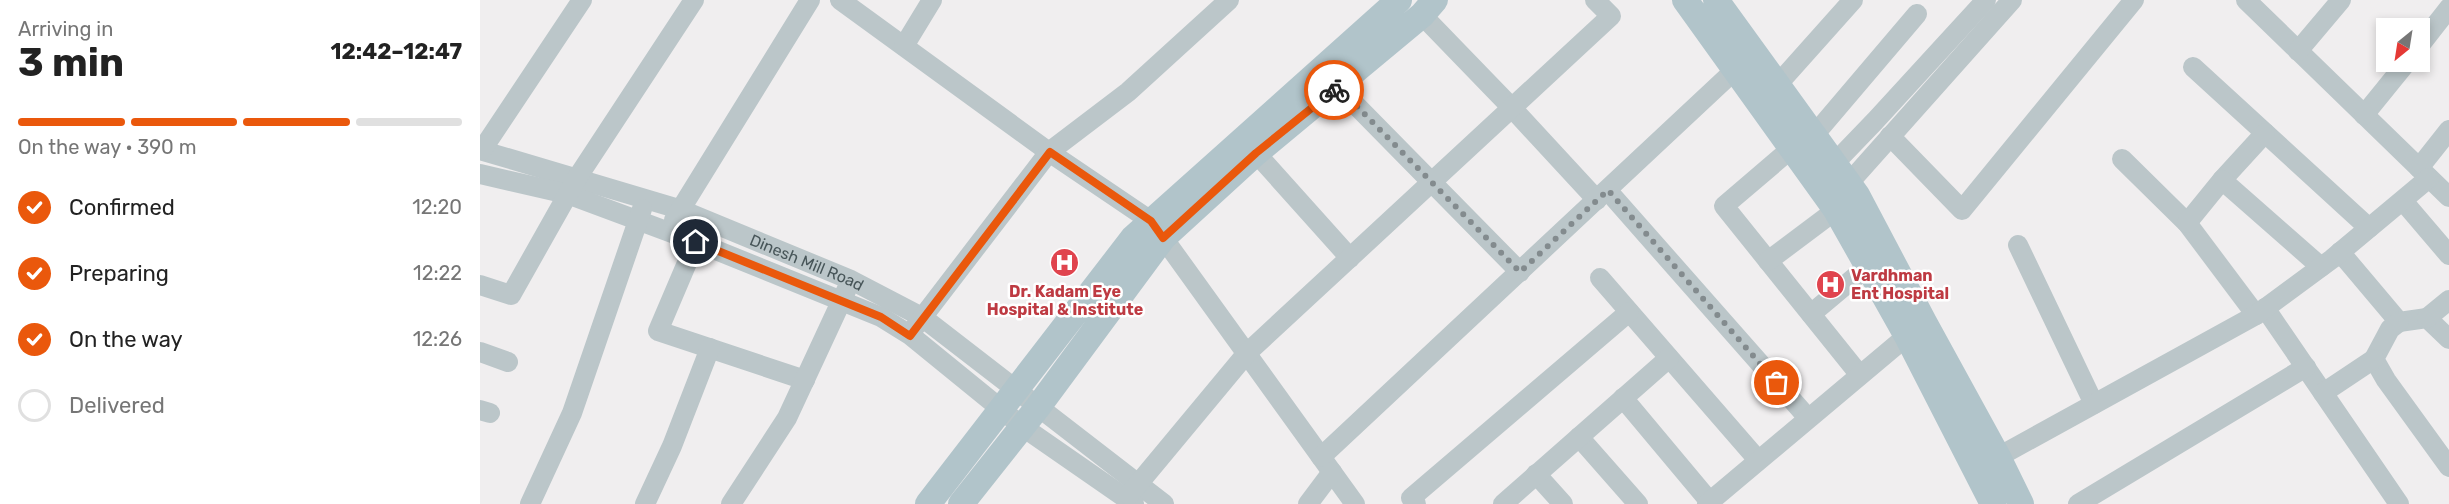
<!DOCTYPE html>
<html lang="en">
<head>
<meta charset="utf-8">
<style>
  :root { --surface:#fff; --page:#f6f6f6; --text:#222; --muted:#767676; --line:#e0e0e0; --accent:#ea580c }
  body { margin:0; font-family:Rubik,sans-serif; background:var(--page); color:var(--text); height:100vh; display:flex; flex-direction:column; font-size:22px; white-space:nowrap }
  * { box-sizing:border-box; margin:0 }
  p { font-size:20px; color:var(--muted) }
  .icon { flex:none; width:33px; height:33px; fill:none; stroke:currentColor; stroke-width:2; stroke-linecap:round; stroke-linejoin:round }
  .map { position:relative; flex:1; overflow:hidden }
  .side { display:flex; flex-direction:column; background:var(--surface); width:480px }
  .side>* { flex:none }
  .needle { width:39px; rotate:210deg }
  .buttons { position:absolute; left:1896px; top:18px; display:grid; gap:12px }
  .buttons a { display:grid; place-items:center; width:54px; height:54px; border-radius:0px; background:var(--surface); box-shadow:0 3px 9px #0003; font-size:30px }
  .pin { position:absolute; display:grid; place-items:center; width:51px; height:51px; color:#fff; margin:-26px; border:3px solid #fff; border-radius:50%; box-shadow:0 2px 6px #0007 }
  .courier { position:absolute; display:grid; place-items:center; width:60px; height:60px; margin:-30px; border:4px solid #ea580c; border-radius:50%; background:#fff; color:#222; box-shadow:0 2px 8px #0007 }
  .summary em { font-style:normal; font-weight:700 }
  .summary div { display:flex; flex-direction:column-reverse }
  .summary { display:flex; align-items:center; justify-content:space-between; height:102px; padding:0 18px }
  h1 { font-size:39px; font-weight:700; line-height:45px }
  .bar { display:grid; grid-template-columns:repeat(4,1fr); gap:9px 6px; align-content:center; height:72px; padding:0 18px }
  .bar i { height:8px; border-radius:4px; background:var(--line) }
  .bar .current { background:var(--accent) }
  .bar p { grid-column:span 4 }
  ol { padding:0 18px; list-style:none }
  li { display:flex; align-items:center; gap:18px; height:66px }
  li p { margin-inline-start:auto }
  li .icon { padding:6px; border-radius:50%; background:var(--accent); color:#fff; stroke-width:4 }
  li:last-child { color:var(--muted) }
  li i { width:33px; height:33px; border:3px solid var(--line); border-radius:50% }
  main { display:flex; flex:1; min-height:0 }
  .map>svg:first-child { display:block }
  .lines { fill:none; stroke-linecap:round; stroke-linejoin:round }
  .minor { stroke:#bbc6c9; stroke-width:20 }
  .major { stroke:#b1c4ca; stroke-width:26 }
  .done { stroke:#838b8e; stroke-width:6; stroke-dasharray:0 10.8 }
  .route { stroke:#ea580c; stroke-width:8 }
  .labels { text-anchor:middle; stroke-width:5; stroke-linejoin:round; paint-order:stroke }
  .street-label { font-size:16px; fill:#485659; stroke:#fff }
  .health-label { font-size:16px; font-weight:bold; fill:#be3a42; stroke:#fff; text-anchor:start }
</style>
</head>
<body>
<main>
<section class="side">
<div class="summary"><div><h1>3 min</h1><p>Arriving in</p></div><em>12:42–12:47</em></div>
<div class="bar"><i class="current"></i><i class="current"></i><i class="current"></i><i></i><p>On the way · 390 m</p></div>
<ol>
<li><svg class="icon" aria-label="check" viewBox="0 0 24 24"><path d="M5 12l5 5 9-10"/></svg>Confirmed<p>12:20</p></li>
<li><svg class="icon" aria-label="check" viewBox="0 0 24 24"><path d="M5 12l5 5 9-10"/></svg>Preparing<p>12:22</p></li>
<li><svg class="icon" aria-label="check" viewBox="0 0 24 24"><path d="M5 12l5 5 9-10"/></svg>On the way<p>12:26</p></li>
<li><i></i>Delivered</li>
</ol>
</section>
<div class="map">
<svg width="1969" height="504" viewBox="0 0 1969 504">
  <rect width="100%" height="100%" fill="#f0eeef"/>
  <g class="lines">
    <!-- minor -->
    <g class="minor">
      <path d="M360,0l209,152 102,69 204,283"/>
      <path d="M1766,0l203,197"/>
      <path d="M942,15l90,93 85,92"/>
      <path d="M1940,45l29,-37"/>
      <path d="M424,46l28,-46"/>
      <path d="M1818,51l43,-51"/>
      <path d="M1713,67l176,161"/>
      <path d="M1298,84l75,-84"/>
      <path d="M858,87l182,185"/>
      <path d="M1884,115l43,-53"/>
      <path d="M1335,134l102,-120"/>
      <path d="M1410,136l72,74 172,-210"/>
      <path d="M1312,148l-68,58 135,168"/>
      <path id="s1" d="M0,150l199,59 172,71 71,37 242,187"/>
      <path d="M2,150l100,-150"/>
      <path d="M776,153l94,105"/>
      <path d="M1642,159l65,64 69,92"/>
      <path d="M1939,168l30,-38"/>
      <path d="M0,174l87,20 129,48 185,75 29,18 113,92 111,77"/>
      <path d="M1344,174l51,-53 111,-121"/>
      <path d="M1742,180l43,-47"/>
      <path d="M1128,191l200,227"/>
      <path d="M1360,193l172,-193"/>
      <path d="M1923,201l46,54"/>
      <path d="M194,220l136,-220"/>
      <path d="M1707,223l35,-43 99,87"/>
      <path d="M221,230l-43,101 147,49"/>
      <path d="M1538,245l76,159"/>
      <path d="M1860,252l59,70 28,-4 22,21"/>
      <path d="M1288,261l68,-51"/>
      <path d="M1120,278l158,182"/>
      <path d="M0,285l31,10 66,-117 117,-178"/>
      <path d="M1785,308l134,196"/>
      <path d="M1331,314l56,-47"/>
      <path d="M1947,318l22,-18"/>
      <path d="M1919,322l-9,7 -16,30 12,21 63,87"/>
      <path d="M435,327l134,-175 79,-60 101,-92"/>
      <path d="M0,352l28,10"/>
      <path d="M1843,393l51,-34"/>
      <path d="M1143,398l87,104"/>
      <path d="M0,410l10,3"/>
      <path d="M1099,437l59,67"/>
      <path d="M841,457l415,-388"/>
      <path d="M1518,457l258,-142 76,-56 97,-81"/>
      <path d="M1056,474l27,30"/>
      <path d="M649,495l118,-142 364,-337 -16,-16"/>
      <path d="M50,504l42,-91 70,-204"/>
      <path d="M165,504l27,-58 38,-98"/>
      <path d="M251,504l56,-86 59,-127"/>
      <path d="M828,504l24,-32"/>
      <path d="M936,504l-5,-6 218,-186"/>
      <path d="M1023,504l166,-146"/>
      <path d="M1227,504l200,-168"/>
      <path d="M1598,504l228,-137"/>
    </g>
    <!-- major -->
    <path class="major" d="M1205,0l151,210 71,126 86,168
      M1236,0l141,195 67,127 74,135 23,47
      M448,504l205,-266 266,-238
      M481,504l77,-97 125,-169 93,-85 166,-138 13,-15"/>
  </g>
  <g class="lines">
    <!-- done -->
    <path class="done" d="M854,90l4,-3 182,185 88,-82 169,193"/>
    <!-- route -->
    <path class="route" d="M216,242l185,75 29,19 140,-184 101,69 12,17 93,-85 78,-63"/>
  </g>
  <!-- icons -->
  <defs>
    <symbol id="hospital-disc" viewBox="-11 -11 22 22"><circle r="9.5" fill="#e0444e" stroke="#fff"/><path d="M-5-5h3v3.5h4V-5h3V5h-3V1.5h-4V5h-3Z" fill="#fff"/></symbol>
  </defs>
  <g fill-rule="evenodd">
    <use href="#hospital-disc" x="568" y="246" width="33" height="33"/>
    <use href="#hospital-disc" x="1334" y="268" width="33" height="33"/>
  </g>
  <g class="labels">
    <!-- street labels -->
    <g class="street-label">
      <text dy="6" stroke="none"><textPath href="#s1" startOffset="346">Dinesh Mill Road</textPath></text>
    </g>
    <!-- health labels -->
    <g class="health-label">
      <text x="1371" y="281">Vardhman<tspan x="1371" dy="18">Ent Hospital</tspan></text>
      <text x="585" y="297" text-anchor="middle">Dr. Kadam Eye<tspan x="585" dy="18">Hospital &amp; Institute</tspan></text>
    </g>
  </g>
</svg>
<div class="buttons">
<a><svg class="needle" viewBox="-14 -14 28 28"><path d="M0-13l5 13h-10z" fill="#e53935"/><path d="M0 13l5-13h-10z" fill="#767676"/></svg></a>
</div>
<div class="pin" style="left:1297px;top:383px;background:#ea580c"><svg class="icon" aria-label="bag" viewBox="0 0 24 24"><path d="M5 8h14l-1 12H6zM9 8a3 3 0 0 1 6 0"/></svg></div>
<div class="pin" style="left:216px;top:242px;background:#1f2937"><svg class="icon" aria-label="home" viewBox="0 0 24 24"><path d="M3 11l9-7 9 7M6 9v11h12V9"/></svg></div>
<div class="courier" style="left:854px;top:90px"><svg class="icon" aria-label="bike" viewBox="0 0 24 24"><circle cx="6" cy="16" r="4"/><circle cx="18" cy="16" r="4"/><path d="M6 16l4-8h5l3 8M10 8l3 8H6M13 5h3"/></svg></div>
</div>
</main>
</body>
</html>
